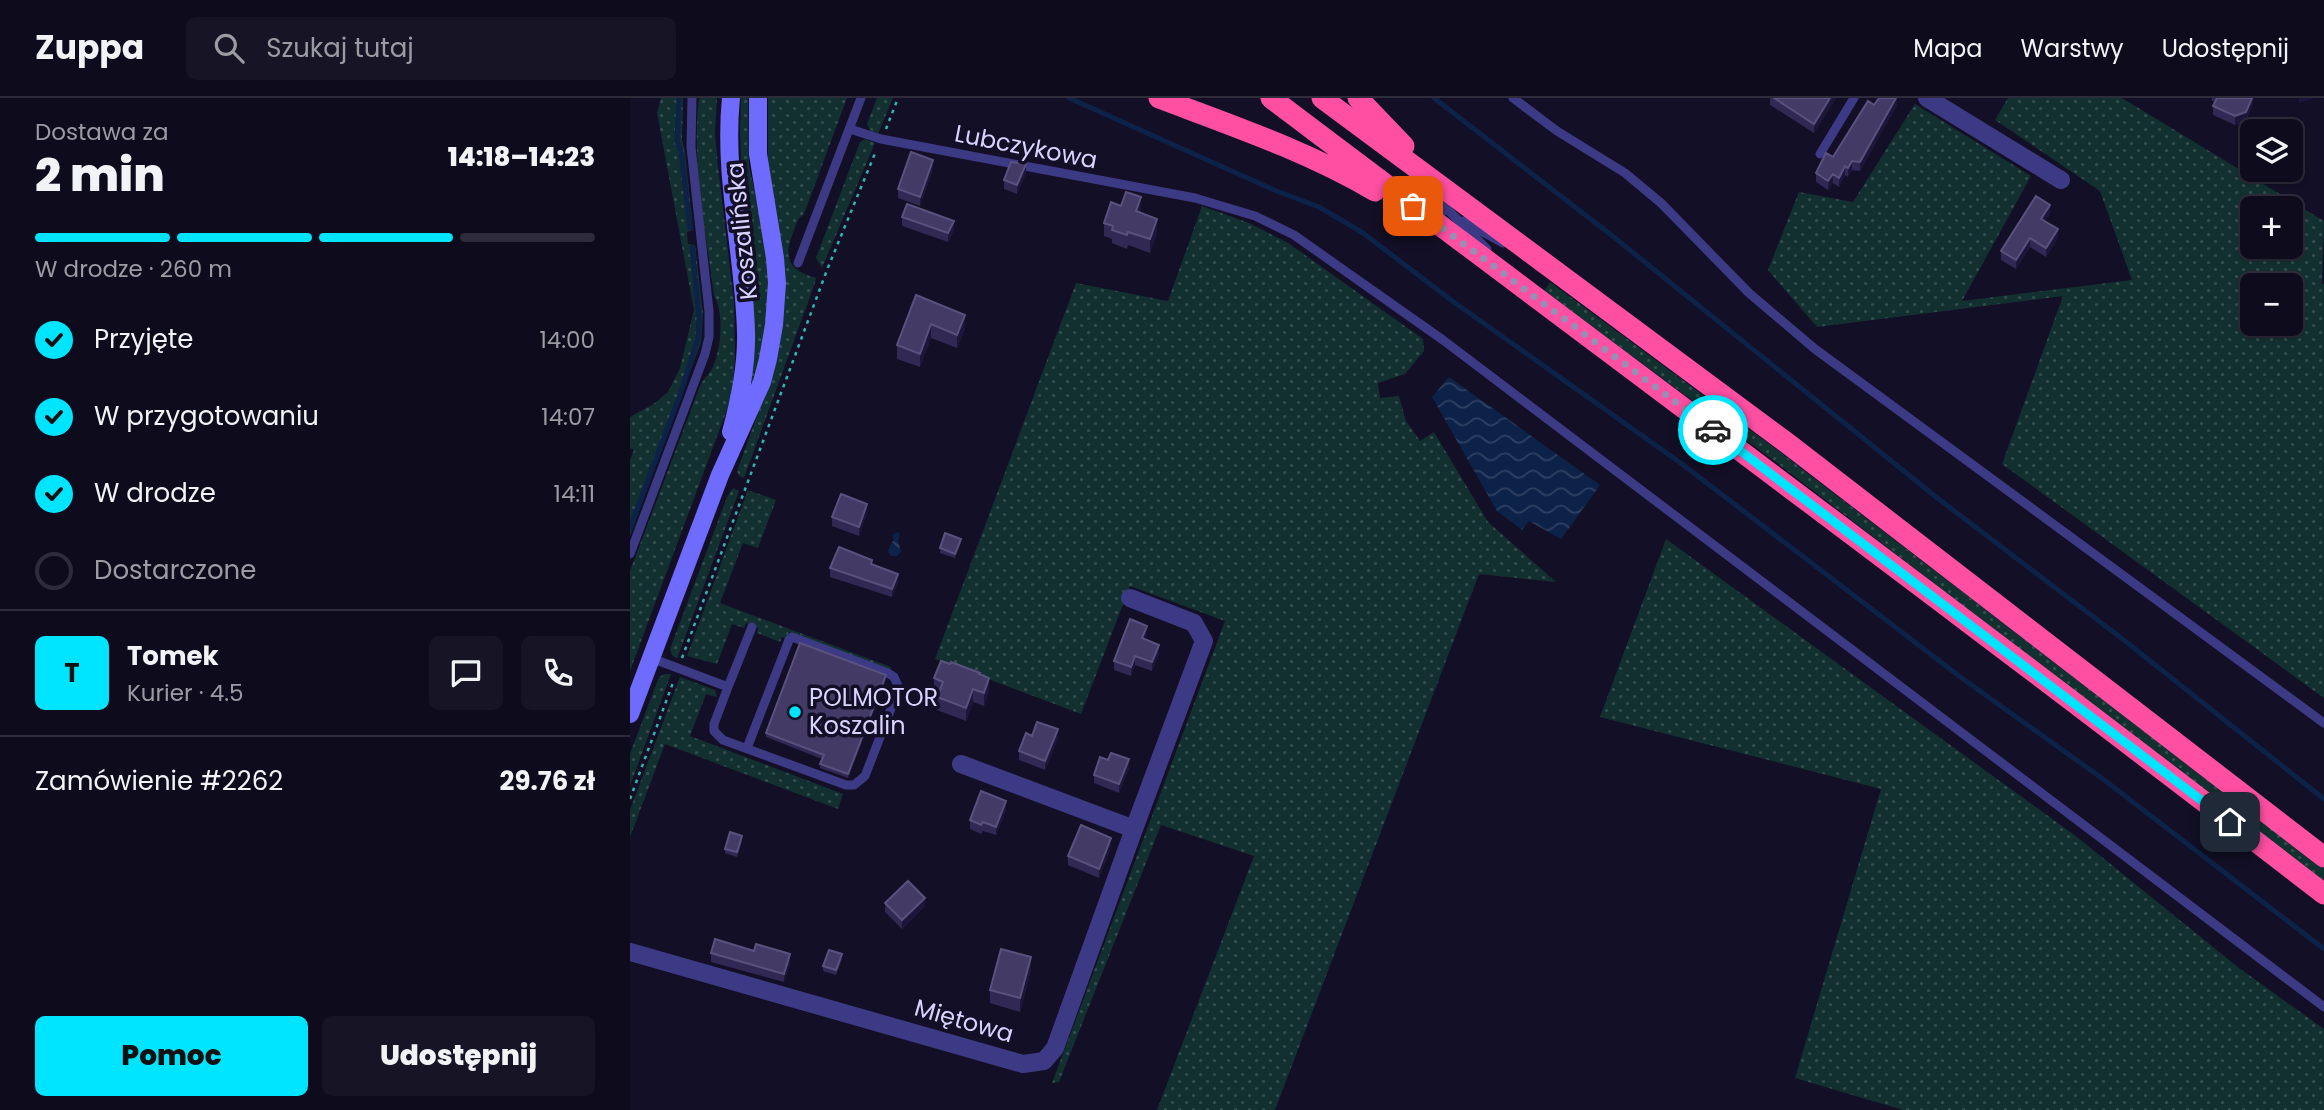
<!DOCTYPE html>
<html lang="pl">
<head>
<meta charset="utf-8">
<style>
  :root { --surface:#0e0b1c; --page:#171425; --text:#f1f3f6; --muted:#9b9ba3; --line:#2e2b3b; --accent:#00e5ff }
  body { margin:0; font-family:Poppins,sans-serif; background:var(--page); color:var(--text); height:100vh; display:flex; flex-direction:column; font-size:26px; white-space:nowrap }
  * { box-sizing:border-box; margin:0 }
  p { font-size:23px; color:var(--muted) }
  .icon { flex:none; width:38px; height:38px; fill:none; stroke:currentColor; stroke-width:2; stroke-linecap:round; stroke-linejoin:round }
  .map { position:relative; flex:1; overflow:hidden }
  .side { display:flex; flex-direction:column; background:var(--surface); width:630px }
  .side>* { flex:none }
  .controls { position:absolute; left:1610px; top:21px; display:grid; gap:14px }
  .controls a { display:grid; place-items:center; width:63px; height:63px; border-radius:10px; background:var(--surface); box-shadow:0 2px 5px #0004,0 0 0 2px var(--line); font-size:35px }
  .pin { position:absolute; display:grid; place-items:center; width:60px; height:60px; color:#fff; margin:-30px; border-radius:14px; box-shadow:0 4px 10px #0006 }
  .courier { position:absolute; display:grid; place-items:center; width:70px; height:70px; margin:-35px; border:5px solid #00e5ff; border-radius:50%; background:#fff; color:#222; box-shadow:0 2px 9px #0007 }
  .headline em { font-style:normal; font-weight:800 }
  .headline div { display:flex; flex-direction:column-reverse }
  .headline { display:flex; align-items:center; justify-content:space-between; height:119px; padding:0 35px }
  h1 { font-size:46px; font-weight:800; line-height:52px }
  .bar { display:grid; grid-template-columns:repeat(4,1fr); gap:10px 7px; align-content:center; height:84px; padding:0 35px }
  .bar i { height:9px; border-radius:5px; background:var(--line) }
  .bar .selected { background:var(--accent) }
  .bar p { grid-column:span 4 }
  .line { display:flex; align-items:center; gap:18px; padding:0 35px; border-top:2px solid var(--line) }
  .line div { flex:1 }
  .round { display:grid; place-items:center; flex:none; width:74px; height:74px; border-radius:10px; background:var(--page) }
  ol { padding:0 35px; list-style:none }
  li { display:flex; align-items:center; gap:21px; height:77px }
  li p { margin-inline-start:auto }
  li .icon { padding:7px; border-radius:50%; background:var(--accent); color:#111; stroke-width:4 }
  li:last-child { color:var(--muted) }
  li i { width:38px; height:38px; border:4px solid var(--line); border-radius:50% }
  .action { display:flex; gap:14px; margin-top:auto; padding:14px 35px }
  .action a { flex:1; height:80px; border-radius:10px; background:var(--accent); color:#111; font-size:28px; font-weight:800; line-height:80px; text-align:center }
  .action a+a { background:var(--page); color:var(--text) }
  header { display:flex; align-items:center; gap:42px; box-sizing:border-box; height:98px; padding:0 35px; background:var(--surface); border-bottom:2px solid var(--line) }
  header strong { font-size:33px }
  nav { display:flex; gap:38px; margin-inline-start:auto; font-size:24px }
  .search { width:490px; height:63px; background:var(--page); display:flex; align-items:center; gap:18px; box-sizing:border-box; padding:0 24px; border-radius:10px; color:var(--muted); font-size:26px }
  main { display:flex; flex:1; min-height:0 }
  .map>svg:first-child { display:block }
  .grass { fill:url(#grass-dots); fill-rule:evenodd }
  .water { fill:url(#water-waves) }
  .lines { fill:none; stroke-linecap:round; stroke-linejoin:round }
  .stream { stroke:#0c2248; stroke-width:5 }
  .path { stroke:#2fb8b0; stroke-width:2.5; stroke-dasharray:3.5 5; stroke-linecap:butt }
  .service { stroke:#3d3a85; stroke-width:9 }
  .minor { stroke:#3d3a85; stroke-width:18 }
  .secondary { stroke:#6f6bff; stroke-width:18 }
  .motorway { stroke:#ff4fa3; stroke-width:21 }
  .wall { fill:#312854 }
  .shaded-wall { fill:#1d163a }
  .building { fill:#433a66; stroke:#5a527e; stroke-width:2 }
  .done { stroke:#948fb3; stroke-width:7; stroke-dasharray:0 12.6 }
  .route { stroke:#00e5ff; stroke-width:9 }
  .poi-dot { fill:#00e5ff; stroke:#130f26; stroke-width:2.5 }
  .labels { text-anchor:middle; stroke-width:7; stroke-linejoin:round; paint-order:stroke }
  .street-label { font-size:24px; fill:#d9d4ff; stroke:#130f26 }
  .poi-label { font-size:24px; fill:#d9d4ff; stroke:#130f26; text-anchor:start }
</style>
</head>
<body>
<header>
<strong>Zuppa</strong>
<div class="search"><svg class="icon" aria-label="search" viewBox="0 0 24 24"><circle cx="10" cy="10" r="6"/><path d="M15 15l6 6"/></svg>Szukaj tutaj</div>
<nav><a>Mapa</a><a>Warstwy</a><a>Udostępnij</a></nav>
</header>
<main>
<section class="side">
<div class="headline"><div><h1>2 min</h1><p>Dostawa za</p></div><em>14:18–14:23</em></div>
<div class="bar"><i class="selected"></i><i class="selected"></i><i class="selected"></i><i></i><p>W drodze · 260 m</p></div>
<ol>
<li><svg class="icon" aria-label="check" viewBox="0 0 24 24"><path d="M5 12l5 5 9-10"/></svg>Przyjęte<p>14:00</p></li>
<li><svg class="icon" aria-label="check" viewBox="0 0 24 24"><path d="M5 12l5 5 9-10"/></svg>W przygotowaniu<p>14:07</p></li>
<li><svg class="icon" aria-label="check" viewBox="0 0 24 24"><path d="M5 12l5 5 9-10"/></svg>W drodze<p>14:11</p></li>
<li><i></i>Dostarczone</li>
</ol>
<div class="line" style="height:126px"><b class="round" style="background:var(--accent);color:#111">T</b><div><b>Tomek</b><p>Kurier · 4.5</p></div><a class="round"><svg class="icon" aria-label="chat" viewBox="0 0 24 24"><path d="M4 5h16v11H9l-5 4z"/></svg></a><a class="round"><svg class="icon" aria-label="phone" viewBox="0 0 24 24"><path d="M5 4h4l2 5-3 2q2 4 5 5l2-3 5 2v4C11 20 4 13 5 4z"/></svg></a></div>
<div class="line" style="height:91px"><div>Zamówienie #2262</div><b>29.76 zł</b></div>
<div class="action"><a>Pomoc</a><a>Udostępnij</a></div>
</section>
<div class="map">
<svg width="1694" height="1012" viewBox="0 0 1694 1012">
  <defs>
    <pattern id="grass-dots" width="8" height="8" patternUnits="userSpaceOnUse" patternTransform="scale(1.75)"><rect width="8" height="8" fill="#12302f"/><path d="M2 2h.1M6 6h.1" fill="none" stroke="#344d4e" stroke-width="1.8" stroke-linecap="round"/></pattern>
    <pattern id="water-waves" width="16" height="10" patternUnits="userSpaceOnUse" patternTransform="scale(1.75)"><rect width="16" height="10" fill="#0c2248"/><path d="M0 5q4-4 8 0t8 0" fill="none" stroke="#2f4163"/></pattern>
  </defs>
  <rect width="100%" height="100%" fill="#130f26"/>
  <!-- grass -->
  <path class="grass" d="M31,0h22l-1,41 3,13 8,78 -6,2 1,12 7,1 8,68 -2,29 -71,194v-76l4,-10 -4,-2v-31l25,-14 13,-11 12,-24 14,-58 -37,-197z
    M69,0h18l-2,36 3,32 16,137 1,56 -3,37 -102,275v-100l70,-185c3,-6 6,-9 10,-14 11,-17 15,-59 4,-76 -8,-65 -23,-133 -15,-198z
    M111,0h7l1,68 18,82 4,29 -3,50 -15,55 -3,-1 -10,-248z
    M138,0h79l-43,116c-7,4 -8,11 -11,19 -10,26 -4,37 23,45l-1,5 -71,195 -5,-2 -2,-5 27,-74 4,-18z
    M247,0h16l-15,36 -8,-4 -3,-6z
    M1378,0h114l202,123 -2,63h2v414l-322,-234 61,-168 -246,31 -49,-57 31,-78 54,10 62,-98 116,72 -69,125 170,-21 -32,-89 -105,-71zM1622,110h39v39h-39zM1622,187h39v39h-39z
    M235,41l10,4 -53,125 -6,-10 44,-116z
    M572,108l47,17 39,20 135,96 1,12 -19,23 -27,9 2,15 19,-2 7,25 14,20 14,-9 54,90 68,60 -77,-8 -204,536h-118l97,-254 -93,-31 -102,257 -7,1 173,-462 -95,-35 -49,128 -146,-55 141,-376 92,18z
    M920,184l230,170 544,417v13l-551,-422 -229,-169z
    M103,390l6,3 -62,168 -5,-4 -2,-6 57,-152z
    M118,392l28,10 -18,48 -15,-5 -23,60 171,64 -1,3 -101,-38 -3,7 -4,-2 -2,5 -23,-9 1,-5 -12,-5 -2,5 -12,-4 -15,40 -30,-8z
    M1036,441l411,298 162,131 85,61v81h-421l-108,-32 86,-289 -281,-72z
    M35,576h6l-41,112v-32l29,-77z
    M50,579l35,13 2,7 -11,-3 -16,42 153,58 -5,15 -173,-65 -35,93v-27z"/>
  <!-- water -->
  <path class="water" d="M819,279l151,108 -39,54 -32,-18 -7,9 -25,-19 -65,-114z
    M268,434l2,3 -2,5 3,12 -4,4h-7l-2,-6 6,-11 -2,-4z"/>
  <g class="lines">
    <!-- stream -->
    <path class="stream" d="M49,0l-2,44 4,9 9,77
      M439,0l205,92 45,17 44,26 88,67 231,164 281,215 140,100 221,170
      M804,0l176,136 326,263 184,140 204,162
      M0,430l50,-133 18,-57 1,-20 -7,-70"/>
    <!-- path -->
    <path class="path" d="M256,31l12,-31
      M52,560l145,-388 49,-119
      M0,701l44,-119"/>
    <!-- service -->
    <path class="service" d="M883,0l44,33 68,42 36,30 88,90 66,56 509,374
      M220,31l31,10 314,59 60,18 39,19 149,105 881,667
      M1190,56l34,-56
      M788,82l69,69
      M787,98l27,15
      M833,123l40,22
      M168,165l63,-165
      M0,456l75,-200 4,-17v-26l-18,-164 1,-49
      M21,560l77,29 -14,37v7l9,9 123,45h8l11,-9 34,-88 -5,-11 -6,-4 -96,-36 -3,3 -42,108
      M98,589l24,-60"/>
    <!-- minor -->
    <path class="minor" d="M1297,0l134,82
      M500,500l64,25 10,18 -70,188
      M0,854l393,112 21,-3 11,-13 79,-219 -173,-65"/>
    <!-- secondary -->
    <path class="secondary" d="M101,0c-8,78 13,156 15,234 1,34 -6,67 -15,100
      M0,616l90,-239 42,-93 6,-23 6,-34 3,-42 -2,-25 -17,-104v-56"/>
    <!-- motorway -->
    <path class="motorway" d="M529,0c74,28 148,53 216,93
      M641,0c351,265 705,527 1053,796
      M692,0l465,345 537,414
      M728,0l46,48"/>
  </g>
  <!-- wall -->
  <path class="wall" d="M1140,0h66l-22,35 -44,-28z
    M1267,0v7l-37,66 -8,-1 -4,7 -3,-2 -6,12 -6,-4 -5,7 -12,-8v-9l17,-16 41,-52z
    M1582,0h41v5l-7,18 -11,4 -22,-10v-9l2,-4 -3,-1z
    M303,71l-13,37 -22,-8v-9z
    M396,75l-9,21 -13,-5v-9z
    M491,108l20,5 -1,2 17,19 -7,21 -22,-8 -1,4 -15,-6v-4l-8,-3v-13z
    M1420,116l-5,7 13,17 -12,19 -16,-10 -14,22 -15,-9v-9z
    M272,119l52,13 -6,12 -46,-16z
    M286,197l49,34 -8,19 -26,-10 -11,29 -23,-8v-14z
    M237,415l-8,23 -27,-10v-9z
    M331,445l-6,15 -15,-5v-5z
    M242,466l26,18 -6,15 -62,-20v-9z
    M517,537l-2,4 14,15 -7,17 -17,-6 -4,11 -17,-6v-9z
    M350,577l9,16 -5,15 -11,-4 -7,19 -29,-11v-13l2,-4 -5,-1v-14z
    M256,582l-38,98 -28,-10 2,-9 -56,-22v-4z
    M402,638l26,2 -13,32 -26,-10v-9z
    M499,670l-10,25 -25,-10v-8z
    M376,712l-10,25 -13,-4 -2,3 -11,-5v-9z
    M112,743l-5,16 -12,-4v-4z
    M481,749l-12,31 -31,-13v-9z
    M255,805l40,3 -23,23 -17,-17z
    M81,855l79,10 -6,19 -73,-20z
    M212,861l-6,16 -13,-4v-5z
    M401,872l-11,42 -30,-9v-13z"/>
  <!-- shaded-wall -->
  <path class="shaded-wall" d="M1200,0h6l-22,35v-9z
    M1266,0h1v7l-37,66v-9z
    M1622,0h1v5l-7,18 -11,4v-9z
    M1669,0h16l-16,5z
    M303,62v9l-13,37v-9z
    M1222,63v9l-4,7v-9z
    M396,66v9l-9,21v-9z
    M1215,68v9l-6,12v-9z
    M1203,76v9l-5,7v-9z
    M511,99v14l-5,14v-14z
    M1420,107v9l-9,14v-9z
    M527,121v13l-7,21v-14z
    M324,123v9l-6,12v-9z
    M1428,131v9l-12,19v-9z
    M1400,140v9l-14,22v-9z
    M335,217v14l-8,19v-13z
    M301,226v14l-11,29v-13z
    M237,406v9l-8,23v-9z
    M331,441v4l-6,15v-4z
    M268,476v8l-6,15v-8z
    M517,528v9l-5,12v-9z
    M529,547v9l-7,17v-9z
    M505,558v9l-4,11v-9z
    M256,577v5l-38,98v-4z
    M359,580v13l-5,15v-13z
    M343,591v13l-7,19v-13z
    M428,631v9l-13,32v-9z
    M499,661v9l-10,25v-9z
    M376,703v9l-10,25v-8z
    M481,740v9l-12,31v-9z
    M295,800v8l-23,23v-9z
    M160,856v9l-6,19v-8z
    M401,859v13l-11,42v-14z"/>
  <!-- building -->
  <path class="building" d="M1144,0h56l-16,26z
    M1249,0h17l-36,64 -8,-1 -4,7 -3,-2 -6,12 -6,-4 -5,7 -12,-8 10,-20 7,4 35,-56 6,4z
    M1587,0h35l-6,14 -11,4 -22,-10z
    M1646,25l17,1 -2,29v-22h-15z
    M281,54l22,8 -13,37 -22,-8z
    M381,64l15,2 -9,21 -13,-5z
    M496,94l15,5 -5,14 21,8 -7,20 -22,-7 -1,3 -15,-5 1,-4 -9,-3 7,-21 10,4z
    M1406,98l14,9 -9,14 17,10 -12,19 -16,-10 -14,22 -15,-9z
    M277,106l47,17 -6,12 -46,-16z
    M286,197l49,20 -8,20 -26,-11 -11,30 -23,-9z
    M211,396l26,10 -8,23 -27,-10z
    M315,435l16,6 -6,15 -15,-6z
    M209,449l33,13 -1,4 27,10 -6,15 -62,-21z
    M500,521l17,7 -5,12 17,7 -7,17 -17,-6 -4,11 -17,-6z
    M170,545l86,32 -38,99 -28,-10 4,-9 -58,-22z
    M311,563l9,3 1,-2 29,11 -1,1 10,4 -5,15 -11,-4 -7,19 -29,-11 6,-15 -9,-4z
    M407,624l21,7 -13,32 -26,-10 7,-18 6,3z
    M481,655l18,6 -10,25 -25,-9 6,-18 8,3z
    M351,693l25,10 -10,26 -13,-5 -2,3 -11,-5z
    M451,727l30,13 -12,31 -31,-13z
    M100,734l12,4 -5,16 -12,-3z
    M278,783l17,17 -23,22 -17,-17z
    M85,841l39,12 2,-7 34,10 -6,20 -73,-21z
    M371,851l30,8 -11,41 -30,-8z
    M199,852l13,4 -6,16 -13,-4z"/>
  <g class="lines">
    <!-- done -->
    <path class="done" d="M783,108l300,224"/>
    <!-- route -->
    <path class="route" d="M1083,332l517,392"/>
  </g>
  <!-- markers -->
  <circle class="poi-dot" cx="165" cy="614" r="7"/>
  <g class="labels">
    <!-- street labels -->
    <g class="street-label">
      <text transform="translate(396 49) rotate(11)" y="8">Lubczykowa</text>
      <text transform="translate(112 133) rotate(-96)" y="8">Koszalińska</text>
      <text transform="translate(334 923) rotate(16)" y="8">Miętowa</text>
    </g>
    <!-- poi labels -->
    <g class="poi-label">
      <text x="179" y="608">POLMOTOR<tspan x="179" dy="28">Koszalin</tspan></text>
    </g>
  </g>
</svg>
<div class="controls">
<a><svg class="icon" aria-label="layers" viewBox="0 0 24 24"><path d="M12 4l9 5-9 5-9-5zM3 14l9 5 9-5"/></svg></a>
<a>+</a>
<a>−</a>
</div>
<div class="pin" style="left:783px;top:108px;background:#ea580c"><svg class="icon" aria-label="bag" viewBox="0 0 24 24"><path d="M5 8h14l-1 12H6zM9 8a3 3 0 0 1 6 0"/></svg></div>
<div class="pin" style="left:1600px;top:724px;background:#1f2937"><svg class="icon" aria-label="home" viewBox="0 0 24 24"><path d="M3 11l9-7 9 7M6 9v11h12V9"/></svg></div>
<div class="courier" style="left:1083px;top:332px"><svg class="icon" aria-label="car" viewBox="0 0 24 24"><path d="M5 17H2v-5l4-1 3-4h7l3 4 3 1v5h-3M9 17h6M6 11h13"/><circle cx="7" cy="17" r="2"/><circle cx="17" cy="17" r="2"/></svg></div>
</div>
</main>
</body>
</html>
